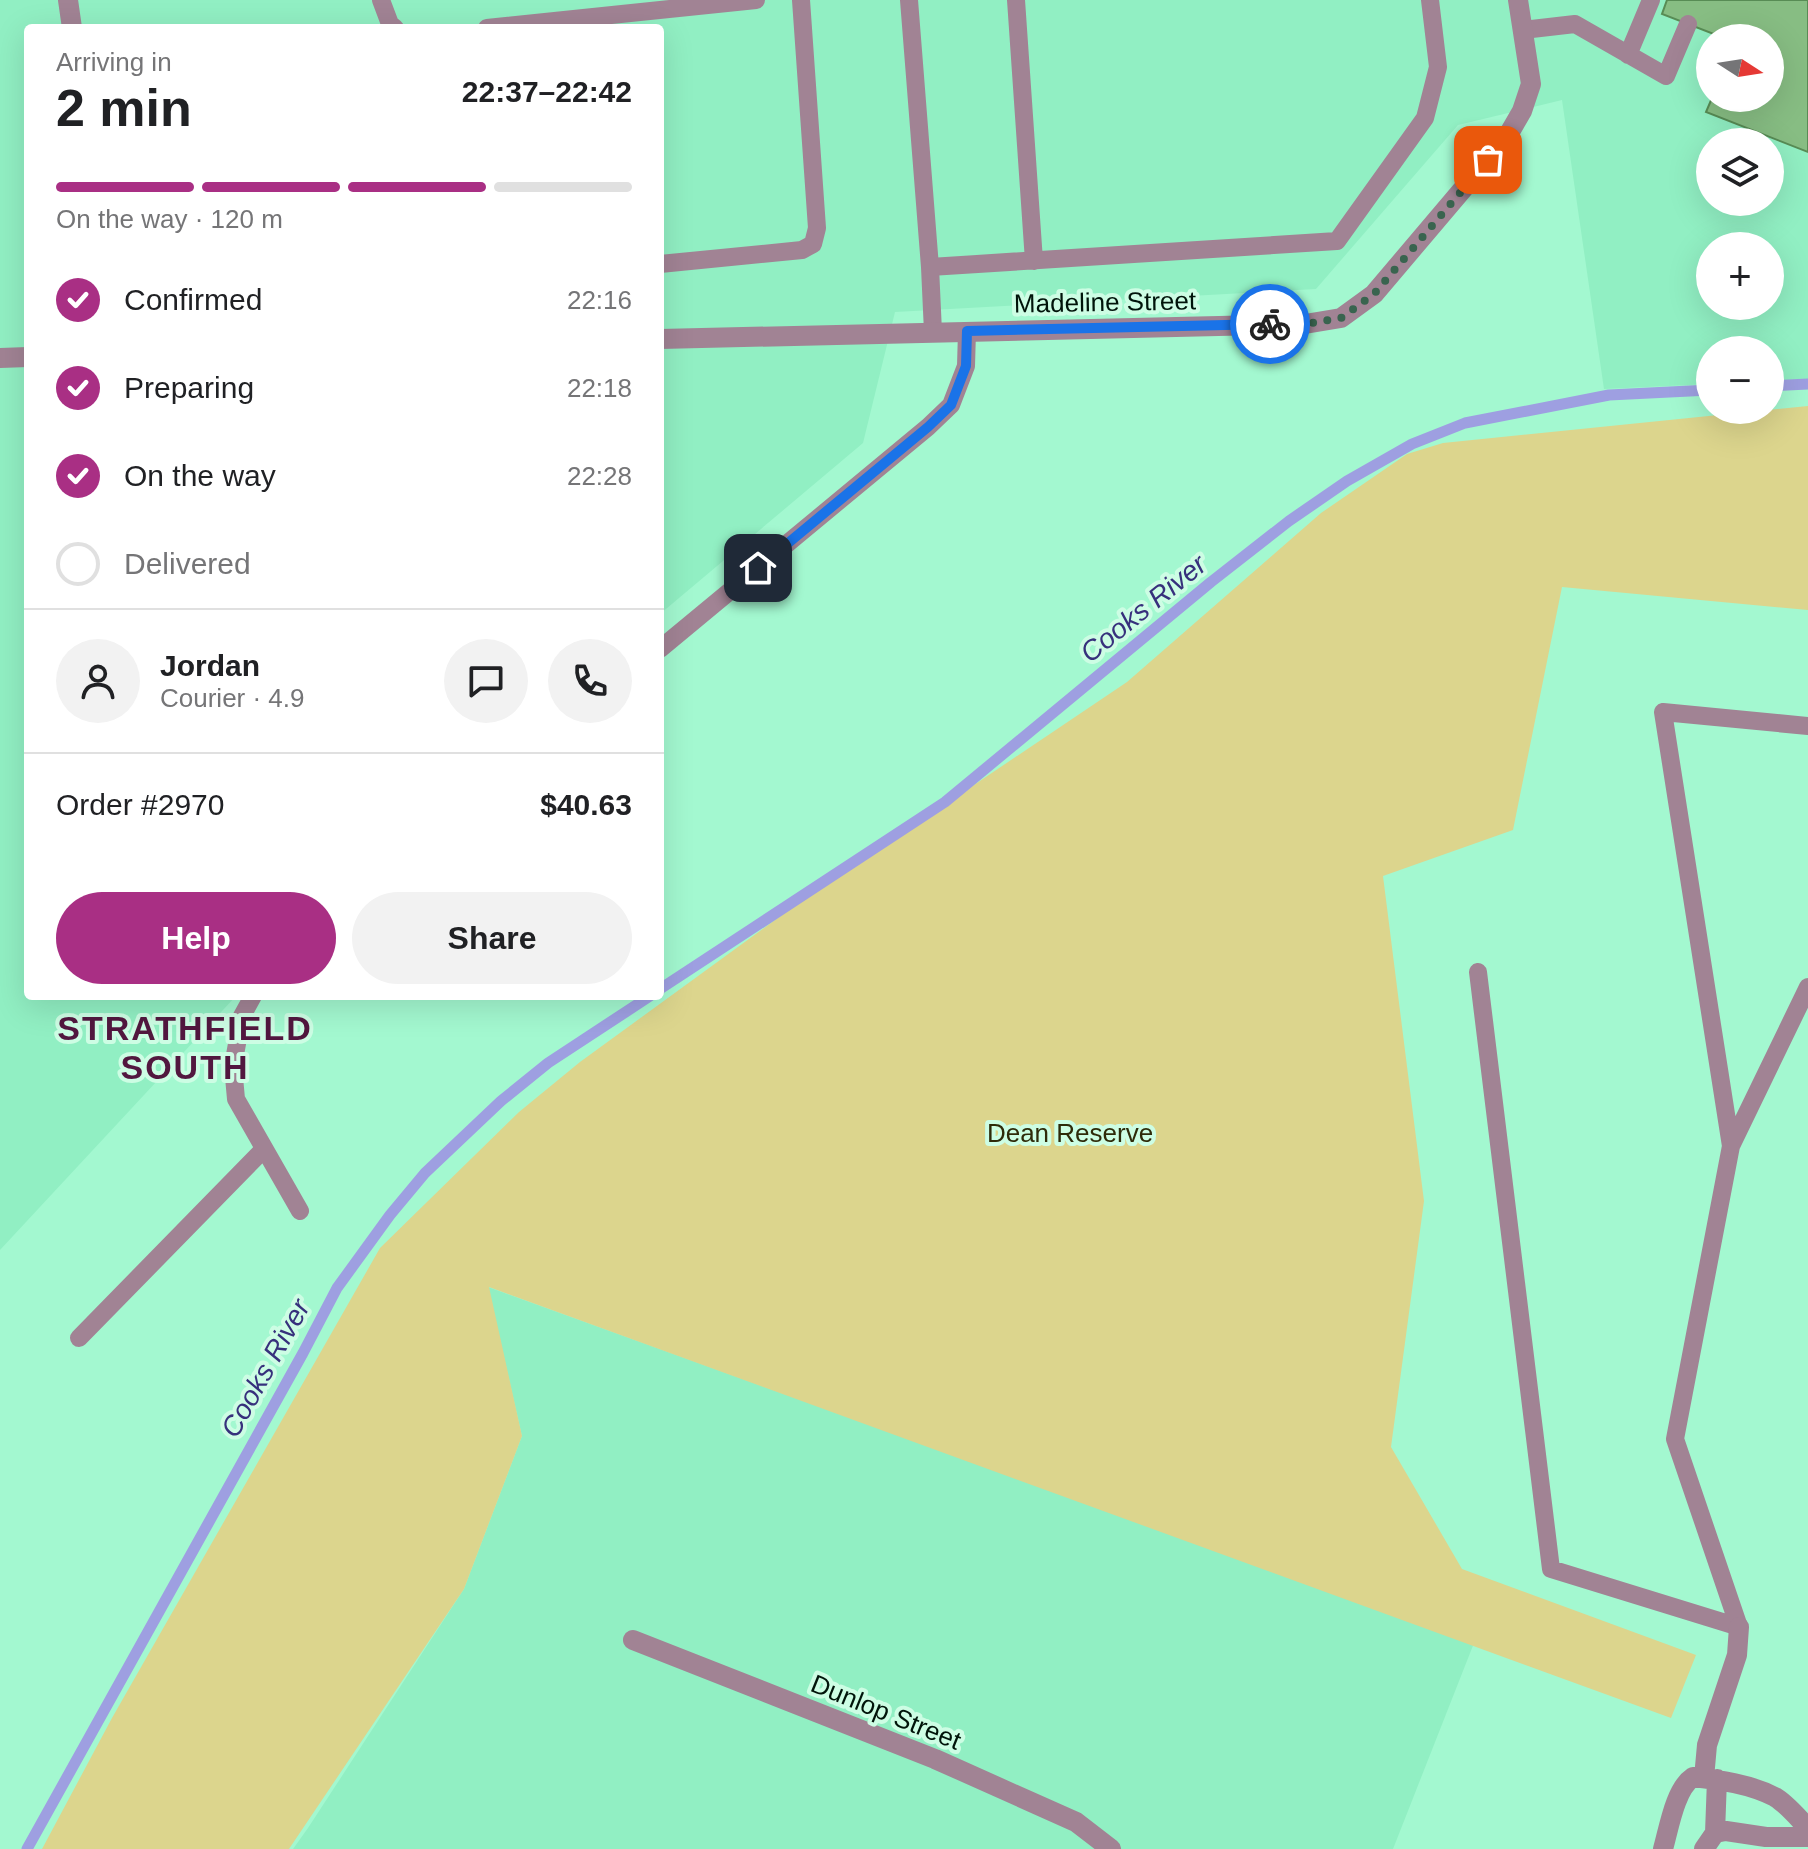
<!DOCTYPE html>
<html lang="en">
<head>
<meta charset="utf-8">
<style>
  :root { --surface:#fff; --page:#f2f2f2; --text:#202124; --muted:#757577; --line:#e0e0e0; --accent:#a92f84 }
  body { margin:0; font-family:Arial,sans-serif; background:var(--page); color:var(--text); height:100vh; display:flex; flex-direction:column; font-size:30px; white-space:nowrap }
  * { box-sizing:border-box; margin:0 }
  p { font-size:26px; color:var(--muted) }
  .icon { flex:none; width:44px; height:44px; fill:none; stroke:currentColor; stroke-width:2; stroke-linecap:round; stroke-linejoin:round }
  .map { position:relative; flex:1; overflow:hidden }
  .details { position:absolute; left:24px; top:24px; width:640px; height:976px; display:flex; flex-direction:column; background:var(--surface); border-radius:8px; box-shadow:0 8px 32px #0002 }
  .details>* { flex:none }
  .needle { width:52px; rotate:102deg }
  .fabs { position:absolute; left:1696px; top:24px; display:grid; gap:16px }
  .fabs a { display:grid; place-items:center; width:88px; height:88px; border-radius:50%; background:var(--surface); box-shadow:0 8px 32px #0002; font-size:40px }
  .pin { position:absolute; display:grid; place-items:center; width:68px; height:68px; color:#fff; margin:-34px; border-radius:16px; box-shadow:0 4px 12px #0006 }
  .courier { position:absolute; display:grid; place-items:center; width:80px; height:80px; margin:-40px; border:6px solid #1a73e8; border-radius:50%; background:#fff; color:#222; box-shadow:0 2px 10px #0007 }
  .overview em { font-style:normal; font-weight:700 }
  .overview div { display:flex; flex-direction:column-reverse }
  .overview { display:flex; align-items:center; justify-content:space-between; height:136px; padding:0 32px }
  h1 { font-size:52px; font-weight:700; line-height:60px }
  .bar { display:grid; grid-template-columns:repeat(4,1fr); gap:12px 8px; align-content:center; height:96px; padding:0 32px }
  .bar i { height:10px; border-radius:6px; background:var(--line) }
  .bar .selected { background:var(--accent) }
  .bar p { grid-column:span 4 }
  .line { display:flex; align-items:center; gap:20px; padding:0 32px; border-top:2px solid var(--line) }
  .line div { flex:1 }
  .round { display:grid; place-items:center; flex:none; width:84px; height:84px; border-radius:42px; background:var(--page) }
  ol { padding:0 32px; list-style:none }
  li { display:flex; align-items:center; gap:24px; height:88px }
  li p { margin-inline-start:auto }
  li .icon { padding:8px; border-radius:50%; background:var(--accent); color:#fff; stroke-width:4 }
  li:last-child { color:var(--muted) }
  li i { width:44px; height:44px; border:4px solid var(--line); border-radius:50% }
  .cta { display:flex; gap:16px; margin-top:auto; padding:16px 32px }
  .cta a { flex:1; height:92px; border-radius:48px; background:var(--accent); color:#fff; font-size:32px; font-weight:700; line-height:92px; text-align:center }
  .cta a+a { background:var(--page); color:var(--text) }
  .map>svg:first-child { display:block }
  .built { fill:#91efc3; fill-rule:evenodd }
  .green { fill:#dcd58d }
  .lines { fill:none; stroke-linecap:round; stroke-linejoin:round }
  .stream { stroke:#9e9fe1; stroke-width:11 }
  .building { fill:#87bd83; stroke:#588c55; stroke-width:2 }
  .service { stroke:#a18394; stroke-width:18 }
  .minor { stroke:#a18394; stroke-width:20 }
  .done { stroke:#39644f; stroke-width:8; stroke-dasharray:0 14.4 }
  .route { stroke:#1a73e8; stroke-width:10 }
  .labels { text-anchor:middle; stroke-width:8; stroke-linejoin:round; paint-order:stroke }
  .street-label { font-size:26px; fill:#00140a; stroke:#cdfde4 }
  .park-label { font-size:26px; fill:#2e2a09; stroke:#cdfde4 }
  .water-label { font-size:28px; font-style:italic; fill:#37307c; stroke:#cdfde4 }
  .district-label { font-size:34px; font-weight:bold; letter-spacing:2px; fill:#52173f; stroke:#cdfde4 }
</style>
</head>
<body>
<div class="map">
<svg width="1808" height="1849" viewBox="0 0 1808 1849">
  <rect width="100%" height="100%" fill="#a3f8d0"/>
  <!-- built -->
  <path class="built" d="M0,0h1808v379l-38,2v-31h-60v34l-106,5 -42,-289 -104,25 -142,164 -421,23 -32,131 -203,171v-586h-632v968h208l-236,254zM1710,38h60v60h-60zM1710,142h60v60h-60zM1710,246h60v60h-60z
    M488,1287l986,356 -81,206h-1100l15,-21 156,-239 58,-153z"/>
  <!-- green -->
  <path class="green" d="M1808,406v204l-246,-23 -49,243 -130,46 41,325 -33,246 71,122 234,86 -25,63 -1182,-431 33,149 -58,153 -175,260h-247l70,-131 268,-470 139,-136 61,-50 217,-158 330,-222 194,-169 86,-59 36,-11z"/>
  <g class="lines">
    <!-- stream -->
    <path class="stream" d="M1770,386l38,-2
      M660,989l285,-187 266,-220 78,-61 58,-40 65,-37 53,-21 144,-28 101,-5
      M27,1849l276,-496 34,-65 53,-73 35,-42 76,-72 47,-38 102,-67"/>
  </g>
  <!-- building -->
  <path class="building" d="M1667,0h141v152l-102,-40 6,-14h58v-60h-46l-62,-24z"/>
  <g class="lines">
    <!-- service -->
    <path class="service" d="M381,0l9,24 5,4
      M909,0l21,267
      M1016,0l18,261
      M487,28l269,-28
      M1523,30l52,-6 91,52 22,-52
      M1628,55l23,-55
      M660,264l142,-14 11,-6 4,-16 -16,-228
      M933,332l-3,-65 407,-26 88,-123 13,-51 -8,-67
      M660,649l268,-222 23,-22 15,-39 1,-35
      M1478,972l73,597 188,58 -64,-188 56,-293 77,-159
      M253,996l-11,20 -9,50 3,33 64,112
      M1731,1146l-68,-434 145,14
      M79,1338l185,-189"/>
    <!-- minor -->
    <path class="minor" d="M68,0l4,28
      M660,339l645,-15 36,-6 33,-24 133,-157 15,-26 9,-27 -13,-84
      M0,358l28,-1
      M633,1640l302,119 141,63 35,27
      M1704,1778l3,-33 30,-90 2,-28
      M1715,1833l11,-2 40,6h42
      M1663,1849c6,-21 12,-60 30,-72 27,3 57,7 82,20 12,7 23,21 33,31
      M1704,1849l11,-16 2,-54"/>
  </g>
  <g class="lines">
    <!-- done -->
    <path class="done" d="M1270,324h35l36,-6 33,-24 114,-134"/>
    <!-- route -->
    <path class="route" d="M758,568l170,-141 23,-22 15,-39 1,-35 303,-7"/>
  </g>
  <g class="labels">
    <!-- street labels -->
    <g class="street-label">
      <text transform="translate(1105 302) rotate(-1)" y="9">Madeline Street</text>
      <text transform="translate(886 1712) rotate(22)" y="9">Dunlop Street</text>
    </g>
    <!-- park labels -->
    <g class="park-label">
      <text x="1070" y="1142">Dean Reserve</text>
    </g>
    <!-- water labels -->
    <g class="water-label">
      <text transform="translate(1143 608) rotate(-39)" y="10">Cooks River</text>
      <text transform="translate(265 1368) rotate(-61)" y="10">Cooks River</text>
    </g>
    <!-- district labels -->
    <g class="district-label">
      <text x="185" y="1040">STRATHFIELD<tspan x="185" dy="39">SOUTH</tspan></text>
    </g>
  </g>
</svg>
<div class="fabs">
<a><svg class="needle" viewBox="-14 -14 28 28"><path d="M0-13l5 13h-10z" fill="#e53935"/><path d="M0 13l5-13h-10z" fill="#757577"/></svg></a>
<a><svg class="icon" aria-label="layers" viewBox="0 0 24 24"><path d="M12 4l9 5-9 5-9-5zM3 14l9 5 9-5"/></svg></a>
<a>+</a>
<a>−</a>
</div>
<div class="pin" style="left:1488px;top:160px;background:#ea580c"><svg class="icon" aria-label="bag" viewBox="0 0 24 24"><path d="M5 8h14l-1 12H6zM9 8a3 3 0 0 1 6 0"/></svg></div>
<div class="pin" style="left:758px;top:568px;background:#1f2937"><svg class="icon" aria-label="home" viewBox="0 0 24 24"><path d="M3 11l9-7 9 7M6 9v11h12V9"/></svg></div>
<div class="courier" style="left:1270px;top:324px"><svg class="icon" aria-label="bike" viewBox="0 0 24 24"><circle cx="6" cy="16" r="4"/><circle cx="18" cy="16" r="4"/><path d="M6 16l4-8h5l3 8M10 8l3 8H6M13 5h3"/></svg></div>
<section class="details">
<div class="overview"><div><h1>2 min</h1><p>Arriving in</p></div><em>22:37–22:42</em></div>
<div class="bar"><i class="selected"></i><i class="selected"></i><i class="selected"></i><i></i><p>On the way · 120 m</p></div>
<ol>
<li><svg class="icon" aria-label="check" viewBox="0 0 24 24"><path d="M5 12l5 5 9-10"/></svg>Confirmed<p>22:16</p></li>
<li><svg class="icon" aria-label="check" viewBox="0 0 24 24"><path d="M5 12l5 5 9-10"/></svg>Preparing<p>22:18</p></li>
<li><svg class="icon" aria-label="check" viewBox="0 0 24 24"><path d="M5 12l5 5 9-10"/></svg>On the way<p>22:28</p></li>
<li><i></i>Delivered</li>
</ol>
<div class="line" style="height:144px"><a class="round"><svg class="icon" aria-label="person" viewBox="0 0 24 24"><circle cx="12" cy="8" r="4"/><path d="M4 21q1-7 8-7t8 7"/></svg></a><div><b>Jordan</b><p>Courier · 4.9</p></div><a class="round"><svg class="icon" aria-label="chat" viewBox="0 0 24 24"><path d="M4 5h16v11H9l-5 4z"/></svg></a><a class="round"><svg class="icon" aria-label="phone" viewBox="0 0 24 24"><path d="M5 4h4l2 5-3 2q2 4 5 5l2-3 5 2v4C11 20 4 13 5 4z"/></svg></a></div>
<div class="line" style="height:104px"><div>Order #2970</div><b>$40.63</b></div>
<div class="cta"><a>Help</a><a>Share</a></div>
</section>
</div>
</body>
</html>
